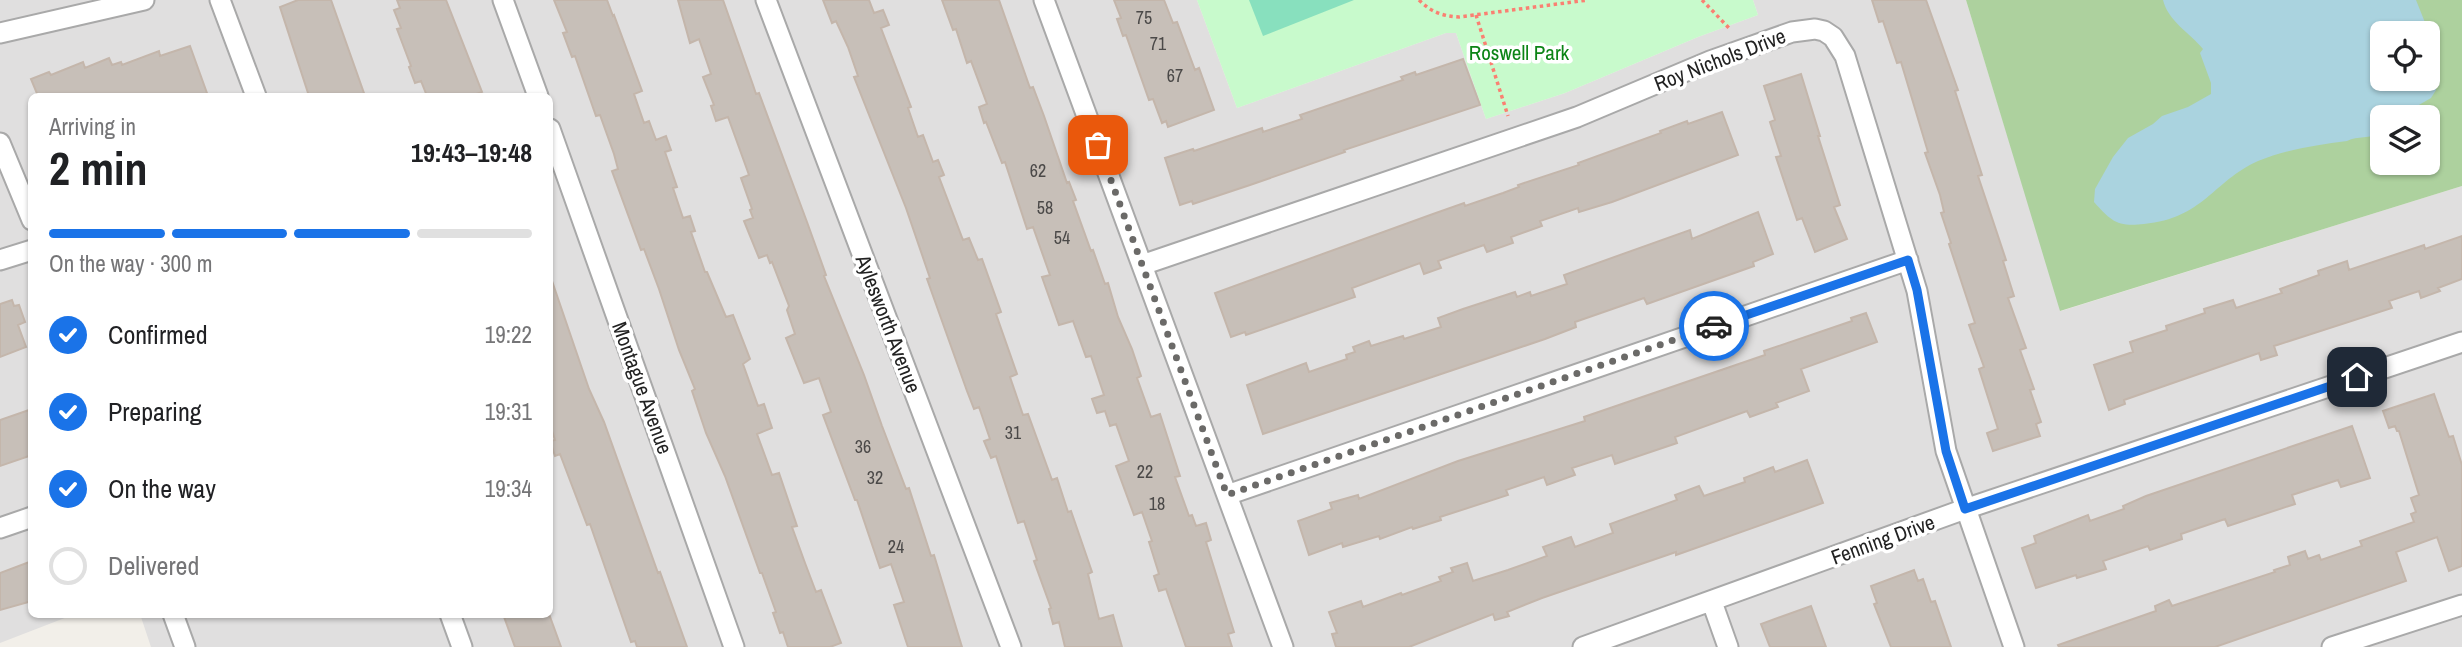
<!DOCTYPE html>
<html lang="en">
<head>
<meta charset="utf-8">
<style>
  :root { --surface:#fff; --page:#f2f2f2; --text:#202124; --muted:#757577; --line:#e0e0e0; --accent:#1a73e8 }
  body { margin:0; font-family:"Archivo Narrow",sans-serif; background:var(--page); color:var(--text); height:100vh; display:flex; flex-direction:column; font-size:26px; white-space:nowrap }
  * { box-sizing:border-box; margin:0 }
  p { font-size:23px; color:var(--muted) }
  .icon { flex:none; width:38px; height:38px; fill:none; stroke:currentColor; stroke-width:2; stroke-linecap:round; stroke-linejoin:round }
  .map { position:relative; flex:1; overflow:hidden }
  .panel { position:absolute; left:28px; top:93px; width:525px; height:525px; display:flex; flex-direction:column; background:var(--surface); border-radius:10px; box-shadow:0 2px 5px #0004 }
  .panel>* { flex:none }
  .buttons { position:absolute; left:2370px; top:21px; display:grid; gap:14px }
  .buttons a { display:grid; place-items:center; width:70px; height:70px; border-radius:10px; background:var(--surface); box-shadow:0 2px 5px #0004; font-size:35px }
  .pin { position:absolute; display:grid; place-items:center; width:60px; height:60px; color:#fff; margin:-30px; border-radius:14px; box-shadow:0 4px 10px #0006 }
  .courier { position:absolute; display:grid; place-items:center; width:70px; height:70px; margin:-35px; border:5px solid #1a73e8; border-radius:50%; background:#fff; color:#222; box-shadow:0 2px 9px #0007 }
  .summary em { font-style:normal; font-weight:700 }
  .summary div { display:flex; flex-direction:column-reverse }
  .summary { display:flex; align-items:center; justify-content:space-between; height:119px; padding:0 21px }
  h1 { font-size:46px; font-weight:700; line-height:52px }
  .bar { display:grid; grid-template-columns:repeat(4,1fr); gap:10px 7px; align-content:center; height:84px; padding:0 21px }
  .bar i { height:9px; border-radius:5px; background:var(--line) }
  .bar .current { background:var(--accent) }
  .bar p { grid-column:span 4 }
  ol { padding:0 21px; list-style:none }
  li { display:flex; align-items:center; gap:21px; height:77px }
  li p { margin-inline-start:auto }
  li .icon { padding:7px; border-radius:50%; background:var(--accent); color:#fff; stroke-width:4 }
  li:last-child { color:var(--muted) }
  li i { width:38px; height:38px; border:4px solid var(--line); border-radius:50% }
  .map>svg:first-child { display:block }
  .residential { fill:#e0dfdf }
  .forest { fill:#add19e; fill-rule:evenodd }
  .park { fill:#c8facc }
  .pitch { fill:#88e0be }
  .water { fill:#aad3df; fill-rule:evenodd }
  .building { fill:#c7bfb8; stroke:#c4b6ab; stroke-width:2 }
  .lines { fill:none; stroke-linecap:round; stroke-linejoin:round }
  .street-casing { stroke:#a9a9a9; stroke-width:23 }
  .path { stroke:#fa8072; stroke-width:3.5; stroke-dasharray:3.5 3.5; stroke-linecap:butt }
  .street { stroke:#fff; stroke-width:19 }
  .done { stroke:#6b6a68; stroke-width:7; stroke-dasharray:0 12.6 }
  .route { stroke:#1a73e8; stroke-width:9 }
  .labels { text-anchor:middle; stroke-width:7; stroke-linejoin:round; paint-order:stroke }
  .number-label { font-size:18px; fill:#4b4948 }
  .park-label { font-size:21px; fill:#0c8416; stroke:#fff }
  .street-label { font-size:21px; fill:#222; stroke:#fff }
</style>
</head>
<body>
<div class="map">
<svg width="2462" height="647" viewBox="0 0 2462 647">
  <rect width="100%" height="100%" fill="#f2efe9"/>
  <!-- residential -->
  <path class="residential" d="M0,0h1197l40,108 209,-75h10l30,86 79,-26 133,-56 60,-22 -5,-15h213l95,311 401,-125v461h-2311l-11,-33h410v-518h-518v518h43l-75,29z"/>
  <!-- forest -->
  <path class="forest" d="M1966,0h496v186l-402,125zM2382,33h45v46h-45zM2382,117h45v46h-45z"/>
  <!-- park -->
  <path class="park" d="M1197,0h556l5,15 -60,22 -133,56 -79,26 -30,-86h-10l-209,75z"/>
  <!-- pitch -->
  <path class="pitch" d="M1249,0h105l-91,36z"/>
  <!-- water -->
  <path class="water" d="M2163,0h253l16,40 4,31v19l-5,8 -33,19h-16v15c-13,8 -24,3 -35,9 -30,4 -60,8 -89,20 -46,21 -54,57 -114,63 -27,3 -33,-3 -50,-22l1,-13 18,-32 15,-19 25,-14 9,-8 26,-9 23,-13v-11l-11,-30 3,-4c-13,-16 -35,-28 -40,-49zM2382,33h45v46h-45z"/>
  <!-- building -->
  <path class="building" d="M298,0h33l34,96h-56l-29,-89z
    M397,0h49l36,92 -11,4h-44l-6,-15 -6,2 -6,-16 2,-1 -14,-37 4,-1 -7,-18 6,-2z
    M554,0h53l6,16 1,-1 28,76 -8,3 10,29 5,-2 7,19 10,-4 5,14 -6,2 12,35 -4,1 10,30 7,-2 5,15 -4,1 14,40h2l19,45 7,-2 17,44 -7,5 15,42 6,-2 8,24 -15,6 15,41 7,-2 18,53 -5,1 13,36 11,29 5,-2 20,53 -11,4h-42l-5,-15 -3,1 -7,-20 3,-1 -14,-39h-2l-35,-97 -19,-43 -14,-42 3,-2 -16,-39 -20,-61 -15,-40 -3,1 -29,-79 6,-2 -4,-15 -14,-39 -4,1 -21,-60 -3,1 -9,-24 4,-1z
    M678,0h45l30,85 3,9 3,-1 48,129 19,53 -2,1 40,99 18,51 24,63 3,-1 22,68 3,-1 28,92h-54l-14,-42 10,-3 -13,-38 -11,4 -23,-68h-2l-32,-85 8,-3 -12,-34 -15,5 -18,-45 9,-4 -8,-24 2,-4 -17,-44 -2,1 -3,-8 -8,3 -15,-37 9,-3 -3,-8 2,-1 -11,-31 8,-3 -21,-58 -12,4 -5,-15 3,-1 -11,-28 8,-3 -12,-35 -9,4z
    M823,0h46l5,13 9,-3 6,15 -8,3 30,79 -3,1 10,29 5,-2 10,27 5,-2 6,15 -5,2 24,63 6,-2 9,22 4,-1 19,53 -5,2 21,60 -7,3 13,38 5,-1 24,66 5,-2 11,34 3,-1 21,61 -4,2 11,45 14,-4 9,32h-57l-6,-25 -6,2 -4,-15 2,-1 -17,-47 3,-1 -13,-39 -6,2 -22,-67 -5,2 -7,-17 6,-2 -11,-32 -5,2 -7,-18 -40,-112 3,-1 -24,-70 -52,-131 4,-1 -10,-29 -12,-26 -4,2z
    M942,0h57l31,88 3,-1 11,29 23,67 2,-1 7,18 -3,1 18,50 2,-1 12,34 3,-1 10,34 14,32 9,27 -4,2 14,39 9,-3 20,62 -5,1 14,39 3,-1 4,11 10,-3 5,17 -5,2 28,90 -6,2 4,13h-46l-20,-58 -7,2 -5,-15 5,-2 -10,-32 3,-1 -10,-29 -8,3 -18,-49 13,-5 -13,-37 -6,2 -5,-15 -8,2 -5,-14 12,-4 -13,-39 -5,1 -13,-36 -14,4 -17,-48 8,-2 -17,-48 -6,2 -22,-67 -3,1 -16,-41 -2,1 -5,-16 8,-3 -16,-43 -4,2 -11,-34 -3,1z
    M1114,0h50l9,23 4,-1 18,48 4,-2 15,42 -46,17 -2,-6 -4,2 -9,-24 -4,1 -23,-65 -3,1 -6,-17 4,-1z
    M1872,0h54l32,90 -3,1 27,84 -4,1 28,84 -3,1 11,35 -6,2 18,50 -6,2 14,39 -4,1 11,32 -5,2 4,12 -47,15 -6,-18 11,-4 -19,-60 5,-2 -15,-42 6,-2 -26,-79 2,-1 -10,-30 3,-1 -4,-17 -15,-42 3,-1 -27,-90 -4,1 -14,-42 -4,1z
    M190,46l18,50h-170l-7,-17 18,-7 2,3 32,-13 2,6 24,-10 3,7 9,-3 1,3 37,-14 1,5z
    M1463,59l17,46 -136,45 1,2 -95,33 -57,19 -1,-3 -12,4 -15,-47 28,-9 1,2 68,-23 1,4 39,-13 -2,-4 103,-35 -2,-3 14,-5 1,3z
    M1801,74l19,62h-2l22,69 -6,2 13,32 -32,13 -13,-34 -5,2 -21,-63 5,-1 -11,-34 5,-2 -11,-34z
    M1722,112l16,43 -126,47 -33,10 -1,-4 -38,13 2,5 -31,11 2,6 -26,9 -3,-7 -46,16 3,7 -17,6 -4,-11 -68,25 3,9 -109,38 -1,-3 -14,5 -16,-44 218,-79 31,-11 1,3 38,-13 16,-6 -1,-2 61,-20 -1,-2 83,-30 -1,-2 27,-10 1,3z
    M1758,212l15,42 -20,8 1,4 -107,38 -3,-6 -69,24 1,5 -31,12 -282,95 -16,-49 59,-22 3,9 38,-13 -1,-4 9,-3 -2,-5 16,-6 2,5 32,-10 1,3 37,-12 -3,-9 25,-9 52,-17 2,5 13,-5 1,4 36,-12 -3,-9 126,-45 2,9z
    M2462,236v43l-24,9 2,3 -19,7 -2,-7 -30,10 3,7 -118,38 3,9 -16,5 -2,-7 -135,47 1,4 -16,6 -15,-45 39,-13 -3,-10 37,-12 -1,-4 39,-13 -1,-4 29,-9 3,8 46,-15 -2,-4 39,-14 -1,-4 29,-10 2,9 75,-25 1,4z
    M550,281h2l37,108 15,33 54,151 2,-1 27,75h-50l-2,-6 -4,1 -41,-118 -3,1 -27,-71 -5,2 -5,-15 5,-1 -5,-15z
    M12,300l2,6 5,-1 6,17 -7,3 8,22 -26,10v-53z
    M1866,313l11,29 -76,27 8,22 -33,12 2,4 -28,10 -3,-6 -72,26 2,6 -62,21 -3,-9 -40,13 3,7 -28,10 -3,-8 -38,13 2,5 -68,22 1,3 -28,9 -1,-2 -32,12 -1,-3 -36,11 -1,-4 -33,12 -11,-34 34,-12 -2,-6 28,-8 1,4 99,-38 127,-40 -1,-4 181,-62 -1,-4 88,-30 -1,-3z
    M2434,394l15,43 4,-1 9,29v101l-13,5 -12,-34 -41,15 10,29 -191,66h-156l-1,-2 98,-34 -1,-5 14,-6 3,6 103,-34 -1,-2 16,-5 -2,-8 17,-6 3,8 11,-4 2,5 41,-14 -2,-5 54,-19 -3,-8 5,-2 -5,-14 8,-3 -20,-64h-2l-2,-5 -6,2 -6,-17z
    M32,409v46l-32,11v-46z
    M2352,426l18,52 -29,9 -3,-7 -46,15 3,9 -67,22 -3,-7 -44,15 1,5 -32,11 -2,-4 -45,15 3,8 -29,9 -1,-3 -40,13 -14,-40 14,-5 -2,-7 54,-21 2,6 34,-12 -1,-3 23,-10z
    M1807,460l16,43 -147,52v-3l-134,46 -35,14 2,4 -14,4 -2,-6 -84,33h-73l-4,-13 5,-1 -8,-21 32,-11 2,6 38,-14 1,2 39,-14 -2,-4 14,-5 -2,-4 16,-5 6,18 35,-11 39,-14 -4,-9 28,-10 4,10 38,-14 -3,-9 67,-24 -2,-5 24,-9 5,10 41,-14 -1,-4 29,-11 2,5z
    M32,561v40l-32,9v-37z
    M1914,570l4,11 5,-2 8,23 4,-1 16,46h-60l-17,-43 3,-1 -6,-17z
    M1811,606l15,41h-56l-9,-23z
    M503,614h46l12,33h-46z"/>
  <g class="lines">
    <defs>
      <path id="street" d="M220,0l36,96
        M503,0l35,96
        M766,0l245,647
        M1044,0l239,647
        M0,33l144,-33
        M550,129l184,518
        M0,143l32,77
        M0,260l32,-10
        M1142,265l435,-148 133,-56 82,-29 23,-3 9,2 9,6 12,19 72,235 29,160 68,196
        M1227,495l681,-235
        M0,528l32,-11
        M1712,602l16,45
        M173,614l12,33
        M450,614l12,33
        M1583,647l382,-138 497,-167
        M2332,647l130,-42"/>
    </defs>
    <!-- street casing -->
    <use href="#street" class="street-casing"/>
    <!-- path -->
    <path class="path" d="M1419,0c12,12 23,16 40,17l129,-17
      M1702,0l28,29
      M1476,15l32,101"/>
    <!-- street -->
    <use href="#street" class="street"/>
  </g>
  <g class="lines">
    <!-- done -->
    <path class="done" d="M1098,145l129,350 487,-169"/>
    <!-- route -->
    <path class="route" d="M1714,326l194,-66 9,30 29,161 19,58 392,-132"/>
  </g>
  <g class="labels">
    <!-- number labels -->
    <g class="number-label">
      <text x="1144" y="24">75</text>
      <text x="1158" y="50">71</text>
      <text x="1175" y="82">67</text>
      <text x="1038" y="177">62</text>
      <text x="1045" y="214">58</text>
      <text x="1062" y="244">54</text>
      <text x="1013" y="439">31</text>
      <text x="863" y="453">36</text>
      <text x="1145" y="478">22</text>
      <text x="875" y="484">32</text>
      <text x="1157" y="510">18</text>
      <text x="896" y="553">24</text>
    </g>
    <!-- park labels -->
    <g class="park-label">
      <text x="1519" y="60">Roswell Park</text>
    </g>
    <!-- street labels -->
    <g class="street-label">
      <text transform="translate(1720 60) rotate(-21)" y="7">Roy Nichols Drive</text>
      <text transform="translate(888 324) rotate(69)" y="7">Aylesworth Avenue</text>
      <text transform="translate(642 388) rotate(70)" y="7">Montague Avenue</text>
      <text transform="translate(1883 540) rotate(-20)" y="7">Fenning Drive</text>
    </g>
  </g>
</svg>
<div class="buttons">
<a><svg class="icon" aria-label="locate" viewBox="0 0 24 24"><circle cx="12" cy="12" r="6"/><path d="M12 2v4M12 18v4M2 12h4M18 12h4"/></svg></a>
<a><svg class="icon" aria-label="layers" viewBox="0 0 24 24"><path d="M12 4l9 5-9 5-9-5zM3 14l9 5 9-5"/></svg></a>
</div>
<div class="pin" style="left:1098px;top:145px;background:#ea580c"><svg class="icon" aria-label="bag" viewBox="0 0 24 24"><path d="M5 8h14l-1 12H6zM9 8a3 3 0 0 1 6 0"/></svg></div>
<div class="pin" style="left:2357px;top:377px;background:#1f2937"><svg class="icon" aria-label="home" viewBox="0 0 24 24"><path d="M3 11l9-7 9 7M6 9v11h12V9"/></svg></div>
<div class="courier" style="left:1714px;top:326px"><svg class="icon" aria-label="car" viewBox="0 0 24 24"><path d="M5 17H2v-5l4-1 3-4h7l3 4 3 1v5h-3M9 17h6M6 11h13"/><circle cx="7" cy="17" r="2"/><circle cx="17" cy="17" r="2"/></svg></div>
<section class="panel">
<div class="summary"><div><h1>2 min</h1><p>Arriving in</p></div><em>19:43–19:48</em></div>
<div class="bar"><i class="current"></i><i class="current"></i><i class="current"></i><i></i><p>On the way · 300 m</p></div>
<ol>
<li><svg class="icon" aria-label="check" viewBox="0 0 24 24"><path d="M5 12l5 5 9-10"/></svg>Confirmed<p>19:22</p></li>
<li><svg class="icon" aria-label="check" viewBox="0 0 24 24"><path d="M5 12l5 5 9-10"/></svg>Preparing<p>19:31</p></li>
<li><svg class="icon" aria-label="check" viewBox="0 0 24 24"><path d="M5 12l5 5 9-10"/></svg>On the way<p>19:34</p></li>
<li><i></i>Delivered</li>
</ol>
</section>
</div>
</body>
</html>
